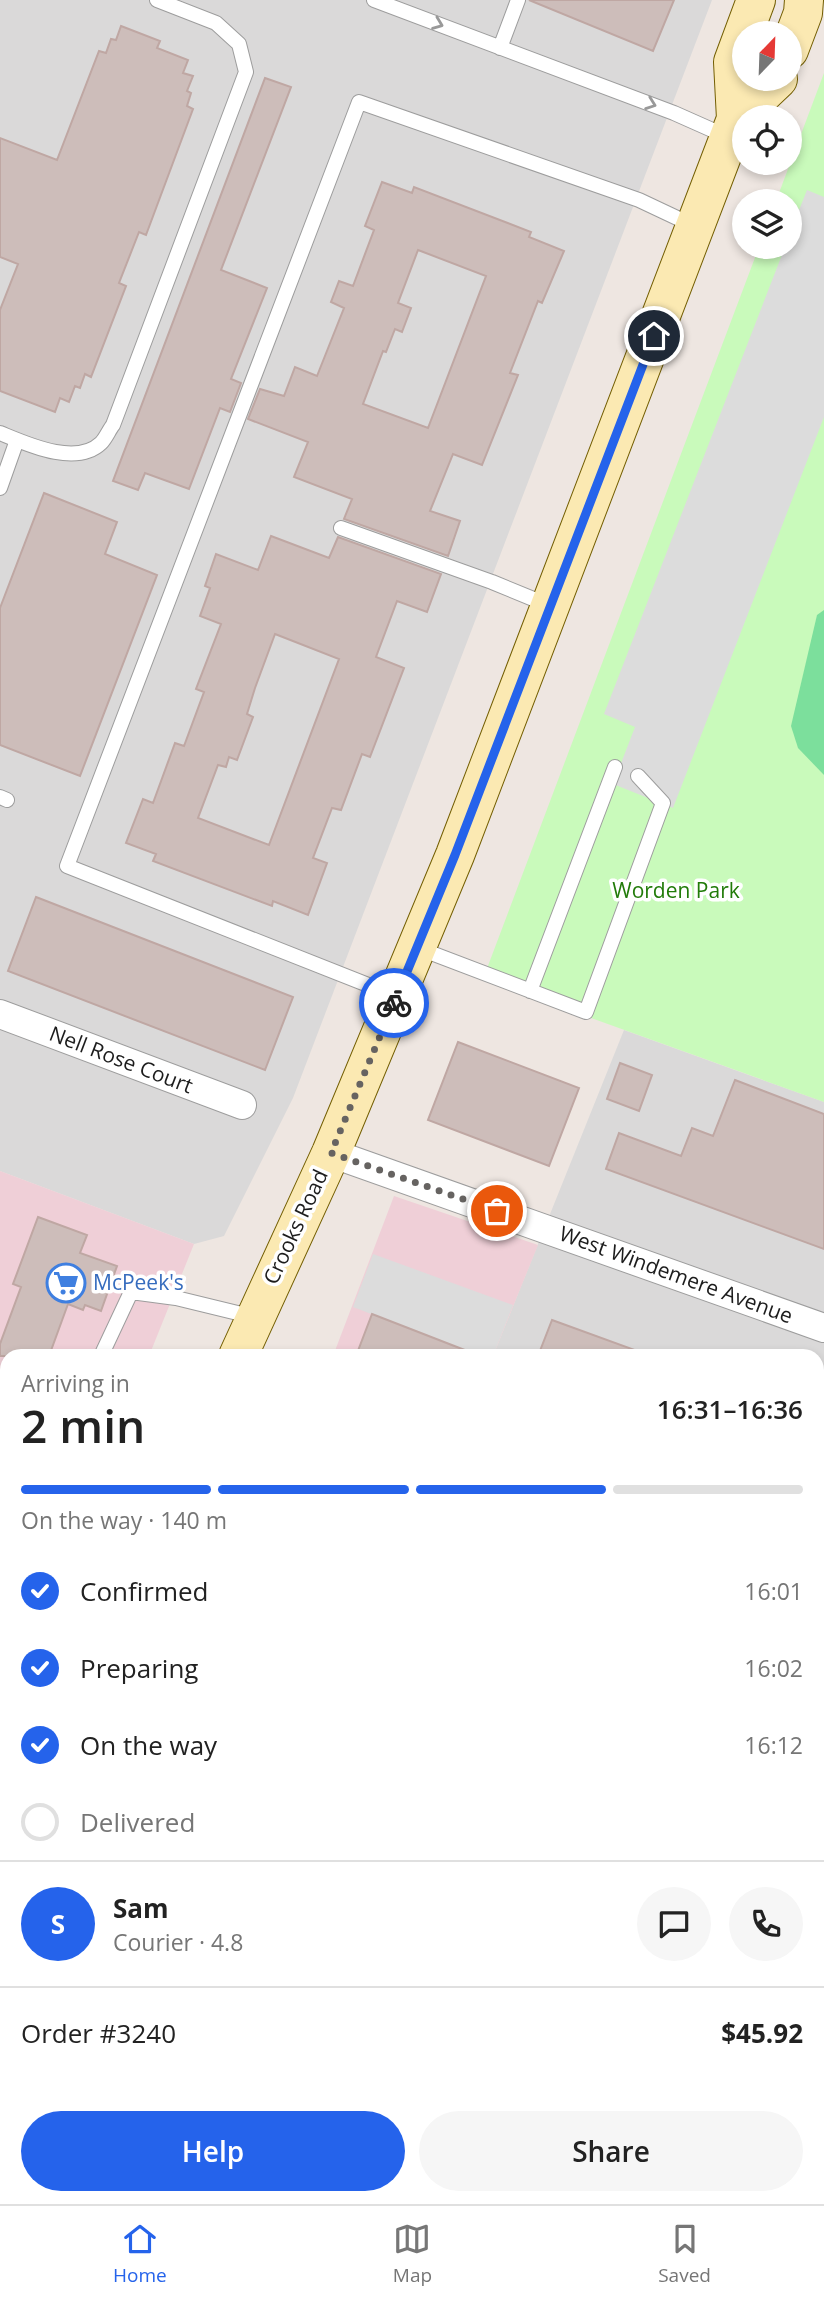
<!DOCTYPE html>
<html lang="en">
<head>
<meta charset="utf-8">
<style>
  :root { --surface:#fff; --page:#f6f6f6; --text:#222; --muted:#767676; --line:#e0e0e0; --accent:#2563eb }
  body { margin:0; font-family:"Open Sans",sans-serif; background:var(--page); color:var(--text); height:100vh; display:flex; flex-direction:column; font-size:26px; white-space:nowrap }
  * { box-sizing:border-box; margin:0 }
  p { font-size:23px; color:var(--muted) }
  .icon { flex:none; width:38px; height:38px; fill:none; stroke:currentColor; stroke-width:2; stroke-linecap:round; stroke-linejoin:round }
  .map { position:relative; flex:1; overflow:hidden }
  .panel { position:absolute; left:0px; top:1349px; width:824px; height:856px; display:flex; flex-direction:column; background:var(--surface); border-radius:21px 21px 0 0; box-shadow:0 4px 10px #0003 }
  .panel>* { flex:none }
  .needle { width:46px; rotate:23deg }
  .buttons { position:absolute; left:732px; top:21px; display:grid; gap:14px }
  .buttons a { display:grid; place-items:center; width:70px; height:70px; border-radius:50%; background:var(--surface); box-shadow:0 4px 10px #0003; font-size:35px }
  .pin { position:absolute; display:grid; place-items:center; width:60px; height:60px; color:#fff; margin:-30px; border:4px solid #fff; border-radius:50%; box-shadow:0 2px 7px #0007 }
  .courier { position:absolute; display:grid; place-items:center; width:70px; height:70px; margin:-35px; border:5px solid #2563eb; border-radius:50%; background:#fff; color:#222; box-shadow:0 2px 9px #0007 }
  .overview em { font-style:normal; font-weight:600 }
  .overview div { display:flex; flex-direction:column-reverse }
  .overview { display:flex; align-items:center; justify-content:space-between; height:119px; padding:0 21px }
  h1 { font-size:46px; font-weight:600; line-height:52px }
  .bar { display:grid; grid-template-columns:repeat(4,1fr); gap:10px 7px; align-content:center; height:84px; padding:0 21px }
  .bar i { height:9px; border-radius:5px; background:var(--line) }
  .bar .current { background:var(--accent) }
  .bar p { grid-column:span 4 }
  .line { display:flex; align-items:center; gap:18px; padding:0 21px; border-top:2px solid var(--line) }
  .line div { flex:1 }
  .round { display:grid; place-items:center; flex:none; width:74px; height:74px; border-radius:37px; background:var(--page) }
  ol { padding:0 21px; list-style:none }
  li { display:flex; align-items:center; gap:21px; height:77px }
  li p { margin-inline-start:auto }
  li .icon { padding:7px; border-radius:50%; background:var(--accent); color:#fff; stroke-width:4 }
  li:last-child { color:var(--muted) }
  li i { width:38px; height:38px; border:4px solid var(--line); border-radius:50% }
  .primary-button { display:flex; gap:14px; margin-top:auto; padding:14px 21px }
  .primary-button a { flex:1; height:80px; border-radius:42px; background:var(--accent); color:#fff; font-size:28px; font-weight:600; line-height:80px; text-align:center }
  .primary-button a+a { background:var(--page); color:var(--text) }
  .tab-bar { display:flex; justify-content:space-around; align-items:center; height:98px; border-top:2px solid var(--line); background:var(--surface); font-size:19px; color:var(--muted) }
  .tab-bar a { display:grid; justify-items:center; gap:4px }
  .tab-bar .current { color:var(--accent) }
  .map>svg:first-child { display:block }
  .residential { fill:#dad9d9 }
  .commercial { fill:#efcfd7 }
  .religious { fill:#cacaca }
  .park { fill:#c9fabb }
  .pitch { fill:#7cdf9c }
  .parking { fill:#dcdcdc }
  .building { fill:#cdbdba; stroke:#bfa7a3; stroke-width:2; fill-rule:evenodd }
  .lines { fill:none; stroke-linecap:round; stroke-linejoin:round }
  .service-casing { stroke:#9d9d9d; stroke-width:16 }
  .minor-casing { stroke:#9d9d9d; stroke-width:30 }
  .secondary-casing { stroke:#735e02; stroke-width:40 }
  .path { stroke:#fd6380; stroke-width:4.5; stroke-dasharray:3.5 3.5; stroke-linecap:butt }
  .service { stroke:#fff; stroke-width:14 }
  .minor { stroke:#fff; stroke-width:28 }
  .secondary { stroke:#fbe9b2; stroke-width:38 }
  .oneway { stroke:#999 }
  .done { stroke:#666361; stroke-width:7; stroke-dasharray:0 12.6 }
  .route { stroke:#2563eb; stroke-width:9 }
  .labels { text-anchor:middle; stroke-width:7; stroke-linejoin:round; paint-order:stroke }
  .park-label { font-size:21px; fill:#217b09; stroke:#fff }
  .street-label { font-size:21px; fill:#1c1c1c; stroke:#fff }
  .shop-label { font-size:21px; fill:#366cbe; stroke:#fff; text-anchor:start }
</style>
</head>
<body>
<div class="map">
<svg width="824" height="2204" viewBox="0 0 824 2204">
  <rect width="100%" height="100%" fill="#eee6e1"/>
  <!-- residential -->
  <path class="residential" d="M0,0h712l-419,1098 -69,138 -30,8 -194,-73z
    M624,1030l200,72v629l-7,-3v-372h-324z
    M817,1852l7,2v350h-378l-3,-6h374z
    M0,2139l7,3v56h159l18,6h-184z"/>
  <!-- commercial -->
  <path class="commercial" d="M0,1171l194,73 -45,112h-142v46l-7,-3z
    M394,1196l144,49 -45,111h-160z"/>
  <!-- religious -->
  <path class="religious" d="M0,1550l7,2v310l-7,19z"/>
  <!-- park -->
  <path class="park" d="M824,73v1029l-341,-123 276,-732h30v-46h-13z"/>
  <!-- pitch -->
  <path class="pitch" d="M824,610v165l-26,-27 -7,-22 26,-111z"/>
  <!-- parking -->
  <path class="parking" d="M807,190l17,7v220l-151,391 -60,-24 22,-57 -31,-13 181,-467h4v-12z
    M373,1254l140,51 -20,51h-54l5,-14 -91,-35z
    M463,2198h96l-2,6h-94l-2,-1z"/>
  <!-- building -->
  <path class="building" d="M529,0h145l-21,51z
    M121,26l39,15 -3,7 31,12 -5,13 10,3 -6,15 4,2 -4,13 6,3 -47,126 -7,-3 -20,51 7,3 -35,91 -6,-3 -5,14 -5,-2 -6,16 -9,-4 -5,14 -55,-21v-81l18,-46 -18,-7v-119l57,22 42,-109 7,2 5,-14 5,1z
    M265,78l26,9 -70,183 46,18 -36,91 10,4 -11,29 -10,-4 -31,81 -44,-16 -7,17 -25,-9z
    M382,182l30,11 2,-6 117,45 -2,5 35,14 -22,52 -4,-2 -28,72 8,2 -36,90 -29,-11 -23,57 30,10 -12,35 -104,-37 8,-20 -58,-22 14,-35 -60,-23 12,-30 24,7 11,-29 22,9 27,-68 -13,-6 8,-21 14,5 21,-56 -9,-4zM418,250l68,26 -58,152 -65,-24 20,-53 3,1 9,-23 7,3 9,-24 -13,-5z
    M44,493l73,29 -12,32 52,21 -77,201 -80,-31v-137z
    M271,536l58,22 9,-21 103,37 -14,38 -30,-11 -21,56 28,11 -34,89 -8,-3 -21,56 -9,-2 -19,50 14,5 -19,52 -35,-14 -1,5 -119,-45 3,-7 -30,-11 17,-44 10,4 22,-60 9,3 20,-54 -8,-3 25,-65 -21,-8 10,-28 -5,-2 11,-32 42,16zM275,634l64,25 -70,186 -71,-27 20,-53 8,2 3,-10 8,3 16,-43 -6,-3 8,-26z
    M36,897l257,100 -28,73 -257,-99z
    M458,1042l121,46 -30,78 -121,-46z
    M620,1063l32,12 -13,36 -32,-12z
    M735,1080l89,34v135l-218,-80 13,-36 62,23 11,-28 21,8z
    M38,1217l49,18 -7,18 37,13 -16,45 -16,-6 -2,5 -15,-6 -19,52h-49v-12l21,-57 -8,-3z
    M372,1314l103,40v2h-119z
    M552,1320l91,33 -1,3h-104z"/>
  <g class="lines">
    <defs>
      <path id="service" d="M374,0l300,113 54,24
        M500,48l18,-48
        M0,433c27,11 76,34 101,10 5,-5 8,-13 12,-18l133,-353 -7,-28 -23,-21 -59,-23
        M0,488l17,-48
        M341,528l151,54 56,23
        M0,797l7,3
        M418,948l168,64 77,-209 -25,-27
        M530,991l85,-224
        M396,996l-329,-130 292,-764 280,98 53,25
        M101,1356l30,-64 45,6 78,19"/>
      <path id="minor" d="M0,1014l242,91
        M331,1153l493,175
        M0,2091l7,3
        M297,2198l17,6"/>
      <path id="secondary" d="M789,50l14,-37 1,-13
        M736,119l-3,-57 23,-62
        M238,1356l93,-203 124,-298 281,-736 42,-40
        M0,1503l7,3
        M817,1799l7,3
        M0,1978l7,-18"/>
    </defs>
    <!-- service casing -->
    <use href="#service" class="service-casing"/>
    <!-- minor casing -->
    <use href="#minor" class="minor-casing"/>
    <!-- secondary casing -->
    <use href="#secondary" class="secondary-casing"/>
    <!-- path -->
    <path class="path" d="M817,1592l7,2
      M0,1699l7,2"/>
    <!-- service -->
    <use href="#service" class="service"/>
    <!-- minor -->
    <use href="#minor" class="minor"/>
    <!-- secondary -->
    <use href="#secondary" class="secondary"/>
  </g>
  <!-- one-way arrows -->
  <defs><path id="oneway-chevron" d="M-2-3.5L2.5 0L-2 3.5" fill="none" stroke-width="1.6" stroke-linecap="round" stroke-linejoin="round" transform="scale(1.75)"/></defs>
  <g class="oneway">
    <use href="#oneway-chevron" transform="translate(438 24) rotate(21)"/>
    <use href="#oneway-chevron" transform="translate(651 104) rotate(20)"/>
  </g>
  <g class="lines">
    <!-- done -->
    <path class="done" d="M394,1003l-63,150 166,58"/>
    <!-- route -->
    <path class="route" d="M394,1003l61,-148 199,-519"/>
  </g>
  <!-- icons -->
  <defs>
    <symbol id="supermarket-ring" viewBox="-11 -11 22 22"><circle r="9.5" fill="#fff" stroke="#3f7fe0" stroke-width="1.5"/><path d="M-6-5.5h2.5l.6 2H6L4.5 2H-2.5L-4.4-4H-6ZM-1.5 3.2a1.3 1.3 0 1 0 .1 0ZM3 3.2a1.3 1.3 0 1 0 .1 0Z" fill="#3f7fe0"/></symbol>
  </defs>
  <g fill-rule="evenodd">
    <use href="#supermarket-ring" x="44" y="1261" width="44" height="44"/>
  </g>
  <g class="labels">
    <!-- park labels -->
    <g class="park-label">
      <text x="676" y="898">Worden Park</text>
    </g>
    <!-- street labels -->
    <g class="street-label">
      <text transform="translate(121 1060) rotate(21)" y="7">Nell Rose Court</text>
      <text transform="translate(296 1227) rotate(-65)" y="7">Crooks Road</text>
      <text transform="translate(676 1275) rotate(20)" y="7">West Windemere Avenue</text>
    </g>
    <!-- shop labels -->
    <g class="shop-label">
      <text x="93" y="1290">McPeek's</text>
    </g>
  </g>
</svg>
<div class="buttons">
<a><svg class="needle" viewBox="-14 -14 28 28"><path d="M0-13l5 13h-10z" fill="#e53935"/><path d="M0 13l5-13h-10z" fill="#767676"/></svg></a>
<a><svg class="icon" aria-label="locate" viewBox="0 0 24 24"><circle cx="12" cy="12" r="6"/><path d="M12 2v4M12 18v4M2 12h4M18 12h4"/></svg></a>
<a><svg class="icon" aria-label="layers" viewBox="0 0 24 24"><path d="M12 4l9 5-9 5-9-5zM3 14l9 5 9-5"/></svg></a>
</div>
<div class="pin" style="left:497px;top:1211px;background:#ea580c"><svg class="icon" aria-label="bag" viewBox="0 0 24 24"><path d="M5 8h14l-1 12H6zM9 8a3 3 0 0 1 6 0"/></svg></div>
<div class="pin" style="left:654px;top:336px;background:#1f2937"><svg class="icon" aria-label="home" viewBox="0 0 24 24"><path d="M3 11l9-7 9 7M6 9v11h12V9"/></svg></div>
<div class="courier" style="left:394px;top:1003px"><svg class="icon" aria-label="bike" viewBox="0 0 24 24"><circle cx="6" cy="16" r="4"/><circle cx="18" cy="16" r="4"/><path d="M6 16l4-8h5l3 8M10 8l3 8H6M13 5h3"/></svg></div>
<section class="panel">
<div class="overview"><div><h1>2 min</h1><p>Arriving in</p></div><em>16:31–16:36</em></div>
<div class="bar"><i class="current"></i><i class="current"></i><i class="current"></i><i></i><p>On the way · 140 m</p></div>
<ol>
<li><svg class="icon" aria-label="check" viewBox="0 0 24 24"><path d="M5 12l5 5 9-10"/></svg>Confirmed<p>16:01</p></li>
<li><svg class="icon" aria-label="check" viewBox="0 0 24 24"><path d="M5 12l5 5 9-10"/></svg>Preparing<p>16:02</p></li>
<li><svg class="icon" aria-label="check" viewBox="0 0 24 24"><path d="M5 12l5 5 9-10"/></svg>On the way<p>16:12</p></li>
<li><i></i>Delivered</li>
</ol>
<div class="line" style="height:126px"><b class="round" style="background:var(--accent);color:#fff">S</b><div><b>Sam</b><p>Courier · 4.8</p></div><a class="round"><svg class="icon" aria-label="chat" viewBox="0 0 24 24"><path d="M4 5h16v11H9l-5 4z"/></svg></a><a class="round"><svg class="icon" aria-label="phone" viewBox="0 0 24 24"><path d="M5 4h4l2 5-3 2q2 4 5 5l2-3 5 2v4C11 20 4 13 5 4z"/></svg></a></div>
<div class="line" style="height:91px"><div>Order #3240</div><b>$45.92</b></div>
<div class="primary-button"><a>Help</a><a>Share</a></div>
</section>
</div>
<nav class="tab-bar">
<a class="current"><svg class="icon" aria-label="home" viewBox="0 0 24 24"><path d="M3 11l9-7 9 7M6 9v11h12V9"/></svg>Home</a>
<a><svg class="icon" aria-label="map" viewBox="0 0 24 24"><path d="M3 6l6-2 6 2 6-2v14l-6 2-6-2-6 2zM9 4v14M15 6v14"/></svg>Map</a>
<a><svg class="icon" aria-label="saved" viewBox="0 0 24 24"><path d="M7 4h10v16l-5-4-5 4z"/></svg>Saved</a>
</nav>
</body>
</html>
